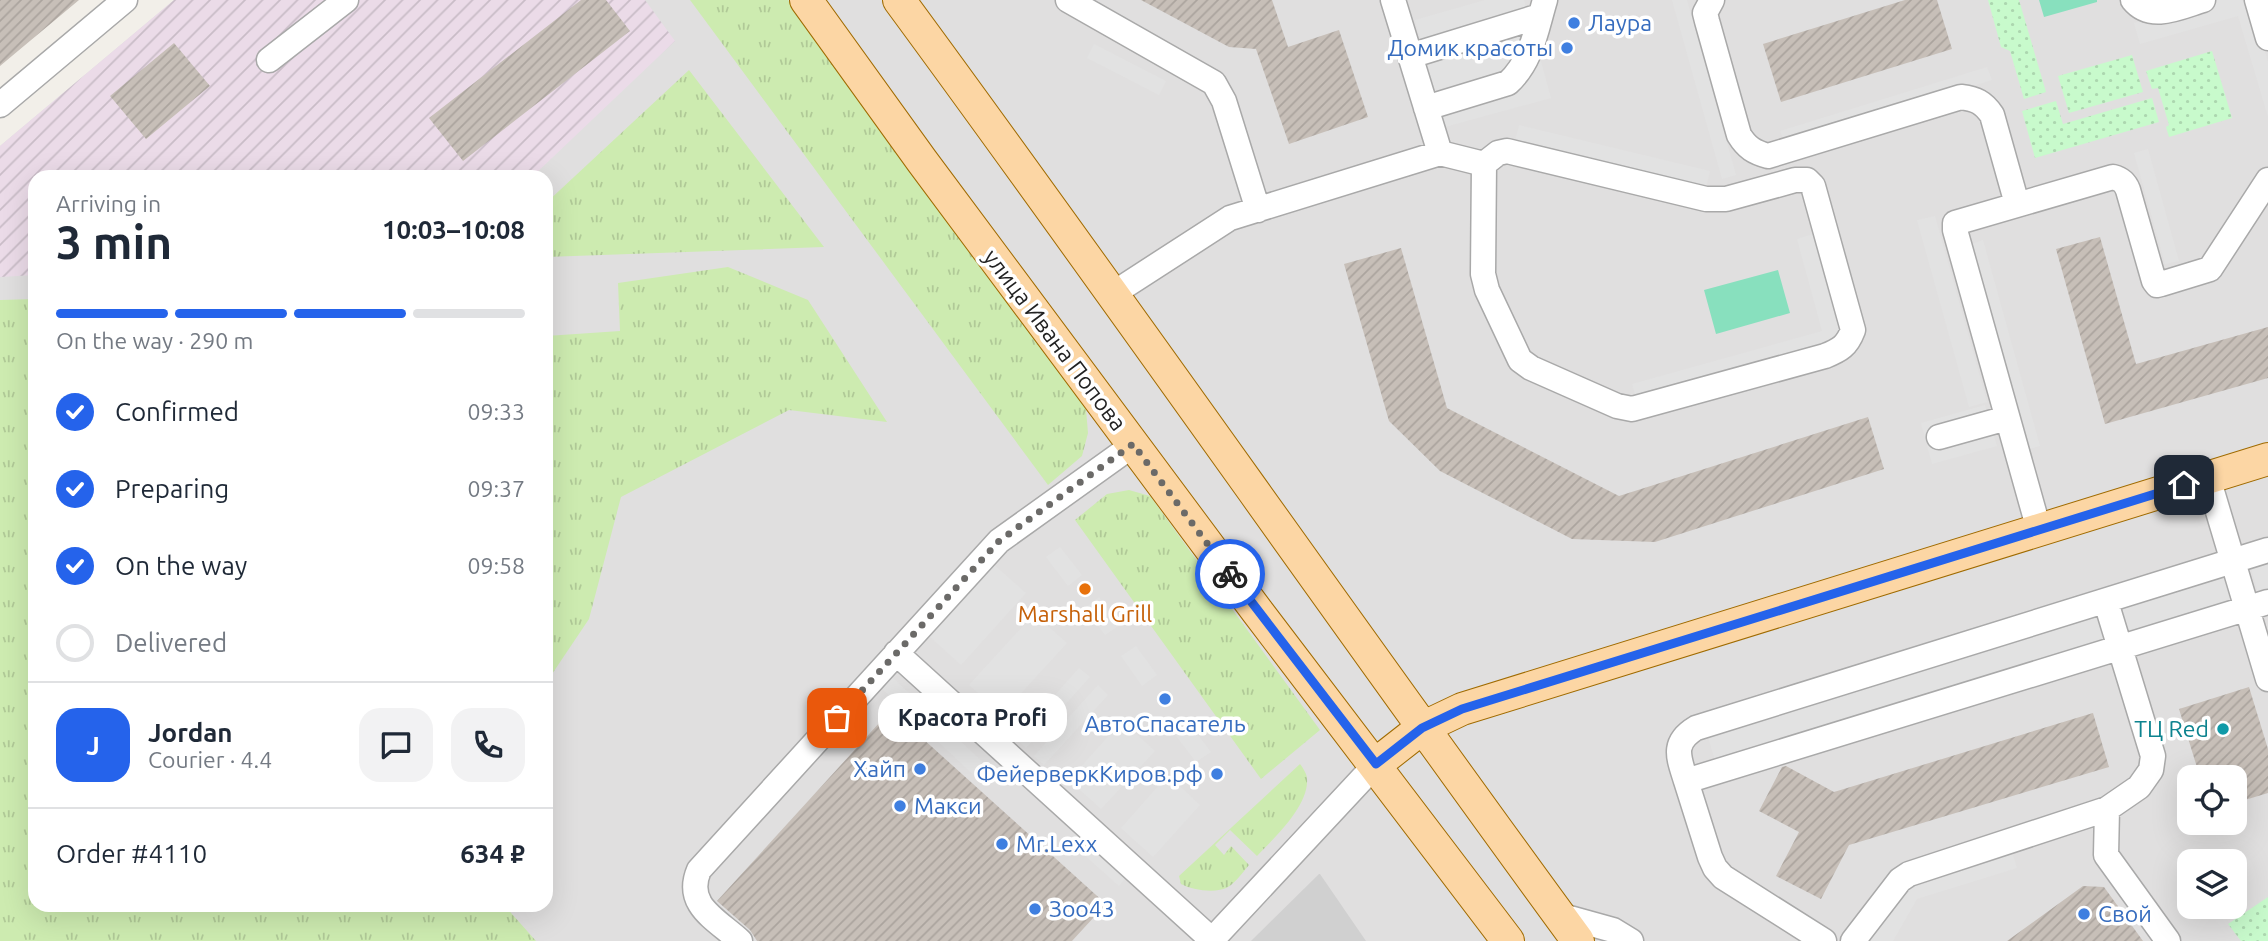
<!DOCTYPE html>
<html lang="en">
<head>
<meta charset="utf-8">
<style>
  :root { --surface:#fff; --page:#f2f2f3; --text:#1f2937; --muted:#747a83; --line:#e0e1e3; --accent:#2563eb }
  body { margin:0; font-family:Ubuntu,sans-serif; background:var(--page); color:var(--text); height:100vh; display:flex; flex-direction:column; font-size:26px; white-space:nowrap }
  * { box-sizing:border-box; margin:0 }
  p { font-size:23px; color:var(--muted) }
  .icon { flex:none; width:38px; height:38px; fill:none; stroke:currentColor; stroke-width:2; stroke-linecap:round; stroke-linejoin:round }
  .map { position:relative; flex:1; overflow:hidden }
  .side { position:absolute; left:28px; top:170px; width:525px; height:742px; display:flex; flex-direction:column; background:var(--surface); border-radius:21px; box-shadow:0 7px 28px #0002 }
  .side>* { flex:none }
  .tools { position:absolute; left:2177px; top:765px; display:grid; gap:14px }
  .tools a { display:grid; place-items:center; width:70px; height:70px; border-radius:14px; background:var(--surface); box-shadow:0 7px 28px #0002; font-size:35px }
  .pin { position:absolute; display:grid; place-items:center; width:60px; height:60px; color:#fff; margin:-30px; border-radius:14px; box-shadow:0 4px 10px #0006 }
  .courier { position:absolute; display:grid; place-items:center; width:70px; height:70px; margin:-35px; border:5px solid #2563eb; border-radius:50%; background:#fff; color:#222; box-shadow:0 2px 9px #0007 }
  .bubble { position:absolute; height:49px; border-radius:21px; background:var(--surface); box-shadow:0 7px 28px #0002; font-size:23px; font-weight:700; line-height:49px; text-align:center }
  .headline em { font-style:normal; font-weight:700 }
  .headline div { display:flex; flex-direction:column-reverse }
  .headline { display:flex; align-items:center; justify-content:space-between; height:119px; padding:0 28px }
  h1 { font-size:46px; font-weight:700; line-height:52px }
  .bar { display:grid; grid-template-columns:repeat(4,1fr); gap:10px 7px; align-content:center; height:84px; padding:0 28px }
  .bar i { height:9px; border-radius:5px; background:var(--line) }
  .bar .selected { background:var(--accent) }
  .bar p { grid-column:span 4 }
  .line { display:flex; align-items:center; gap:18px; padding:0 28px; border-top:2px solid var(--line) }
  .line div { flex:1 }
  .round { display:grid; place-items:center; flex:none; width:74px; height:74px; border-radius:21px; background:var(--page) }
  ol { padding:0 28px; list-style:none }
  li { display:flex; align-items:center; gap:21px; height:77px }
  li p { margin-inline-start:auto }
  li .icon { padding:7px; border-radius:50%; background:var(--accent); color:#fff; stroke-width:4 }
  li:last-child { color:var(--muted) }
  li i { width:38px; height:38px; border:4px solid var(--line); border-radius:50% }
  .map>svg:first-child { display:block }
  .residential { fill:#e0dfdf; fill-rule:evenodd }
  .industrial { fill:url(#industrial-furrows) }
  .religious { fill:#d0d0d0 }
  .grass { fill:url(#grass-tufts) }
  .park { fill:url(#park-dots) }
  .pitch { fill:#88e0be }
  .parking { fill:#e2e2e2 }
  .building { fill:url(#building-hatch) }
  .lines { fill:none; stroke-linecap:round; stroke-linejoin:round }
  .minor-casing { stroke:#a9a9a9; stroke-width:27 }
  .major-casing { stroke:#a06b00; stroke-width:34 }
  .minor { stroke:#fff; stroke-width:24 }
  .major { stroke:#fcd6a4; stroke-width:32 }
  .done { stroke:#6b6a68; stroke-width:7; stroke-dasharray:0 12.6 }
  .route { stroke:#2563eb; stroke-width:9 }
  .shop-dot { fill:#3f7fe0; stroke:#fff; stroke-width:2.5 }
  .food-dot { fill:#e8710a; stroke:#fff; stroke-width:2.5 }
  .culture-dot { fill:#0f9aa8; stroke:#fff; stroke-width:2.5 }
  .labels { text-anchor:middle; stroke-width:7; stroke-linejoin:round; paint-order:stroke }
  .shop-label { font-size:23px; fill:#366cbe; stroke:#fff; text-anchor:start }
  .street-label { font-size:23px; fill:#222; stroke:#fff }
  .food-label { font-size:23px; fill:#c56008; stroke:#fff }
  .culture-label { font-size:23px; fill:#0d838f; stroke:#fff; text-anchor:end }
</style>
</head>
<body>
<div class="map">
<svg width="2268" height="941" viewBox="0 0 2268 941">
  <defs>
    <pattern id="industrial-furrows" width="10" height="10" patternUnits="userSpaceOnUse" patternTransform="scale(1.75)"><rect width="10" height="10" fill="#ebdbe8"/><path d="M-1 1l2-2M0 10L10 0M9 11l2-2" fill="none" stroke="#c9bcc7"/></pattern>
    <pattern id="grass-tufts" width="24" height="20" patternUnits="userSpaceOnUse" patternTransform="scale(1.75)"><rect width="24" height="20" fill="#cdebb0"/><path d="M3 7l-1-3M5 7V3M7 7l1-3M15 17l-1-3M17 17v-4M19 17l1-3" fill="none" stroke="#b0c997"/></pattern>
    <pattern id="park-dots" width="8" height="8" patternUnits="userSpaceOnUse" patternTransform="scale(1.75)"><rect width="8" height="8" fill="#c8facc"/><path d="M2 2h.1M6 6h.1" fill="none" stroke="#acd6af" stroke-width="1.8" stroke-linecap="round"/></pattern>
    <pattern id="building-hatch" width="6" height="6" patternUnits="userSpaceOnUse" patternTransform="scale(1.75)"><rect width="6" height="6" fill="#c7bfb8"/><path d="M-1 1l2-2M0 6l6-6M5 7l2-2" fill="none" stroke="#aba49e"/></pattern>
  </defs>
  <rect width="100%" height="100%" fill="#f2efe9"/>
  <!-- residential -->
  <path class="residential" d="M174,0h2094v941h-2268v-795zM35,177h511v728h-511zM2189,777h46v45h-46zM2189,861h46v45h-46z"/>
  <!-- industrial -->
  <path class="industrial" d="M174,0h471l30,41 -143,136h-497v98l-35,2v-131z"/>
  <!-- religious -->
  <path class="religious" d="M1320,874l46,67h-115l68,-67z"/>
  <!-- grass -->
  <path class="grass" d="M690,0h98l287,390 11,19 2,24 -6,23 -34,29z
    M689,70l135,177 -278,10v-54z
    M728,267l80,33 79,122 -98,-12 -168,87 -32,122 -43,64v-347l74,-5 -2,-48z
    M35,299v606h469l32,36h-536v-641z
    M1129,490l21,6 170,234 -59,49 -186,-259 32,-26z
    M1300,764c3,4 7,10 7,15 2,27 -33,59 -50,77l-27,-26 -15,15 9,10 7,-9 18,19c-6,7 -13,17 -21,22 -12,7 -36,3 -47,-3l-2,-8z"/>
  <!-- park -->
  <path class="park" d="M1988,0h31l27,92 -22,7 -14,-48 -9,-4z
    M2212,51l20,67 -63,19 -3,-10 3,-2 -11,-37 -6,1 -6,-18z
    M2132,55l11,37 -74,21 -11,-37z
    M2152,98l7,24 -124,36 -13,-47 34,-10 7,23z
    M2268,897v44h-27l-13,-17z"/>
  <!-- pitch -->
  <path class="pitch" d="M2039,0h58v2l-53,15z
    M1778,270l12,43 -74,21 -12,-44z"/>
  <!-- parking -->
  <path class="parking" d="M1485,0h39l27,98 -106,29 -30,-107z
    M1672,0h15l49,175 -14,4z
    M2212,0h29l11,6 16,56v55l-30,-101 -98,28 -6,-21z
    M1094,44l72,37 -7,14 -72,-37z
    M1987,67l5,13 -207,64 -5,-13z
    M1519,125l191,46 -4,16 -191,-47z
    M2148,149l31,112 -14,3 -31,-111z
    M1935,216l52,186 -18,5 -52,-187z
    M1813,234l30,108 -207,57 -4,-15 190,-53 -25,-92z
    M1983,240l57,206 -14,4 -57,-205z
    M1985,405l12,41 -65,18 -11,-41z
    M1060,547l22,28 -14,11 -22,-29z
    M2268,560v36l-8,3 -10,-34z
    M993,564l33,29 -65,72 -33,-30z
    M2227,572l10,33 -113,34 -10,-33z
    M1099,597l21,28 -15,10 -20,-27z
    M2097,611l10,33 -391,120 -10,-33z
    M1034,614l33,29 -65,71 -33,-29z
    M1136,646l21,29 -15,11 -21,-30z
    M1079,668l11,9 -64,71 -10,-9z
    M892,677l113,106 -24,-1 -100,-94z
    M1098,685l10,10 -64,70 -10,-9z
    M1185,718l26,34 -15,10 -26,-34z
    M1122,721l33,30 -54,58 -32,-29z
    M1168,775l32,30 -47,52 -32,-29z
    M1090,844l37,32 -8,10 -37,-33z
    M2011,849l6,19 -100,31 -24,42h-24l36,-58z"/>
  <!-- building -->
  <path class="building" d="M0,0h79l-79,66z
    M581,0h25l24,31 -167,130 -34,-43z
    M1141,0h131l16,47 51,-17 29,87 -79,27 -33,-95 -27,-2z
    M1905,0h32l15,49 -171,53 -18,-58z
    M174,43l36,43 -64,53 -36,-43z
    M2100,237l36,127 132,-37v51l-163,46 -49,-175z
    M1401,248l46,160 172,88 249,-79 16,52 -229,73 -83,-3 -132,-68 -51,-50 -45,-157z
    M2249,687l19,62v44l-33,10v-26h-35l-21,-68z
    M891,710l215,194 -34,37h-315l-7,-11 -33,-29z
    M2093,713l16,54 -260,78 -28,54 -45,-23 23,-44 -40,-21 23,-44 4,-1 48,26z
    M2083,886l21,1 39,54h-136z"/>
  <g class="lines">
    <defs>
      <path id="minor" d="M1068,0l146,83 10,18 34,109
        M1393,0l47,153
        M1712,0l-7,13 2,8 32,114c8,13 15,17 29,21l193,-59c15,2 22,5 31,18l25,89
        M2133,0c18,22 47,7 70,0
        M2257,0l11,38
        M1410,56l130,-40
        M269,60l77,-60
        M0,105l125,-105
        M1426,108l82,-25c24,-22 28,-53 37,-83
        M1111,295l119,-77 210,-65 44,11 14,-11 9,-2 199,48h20l69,-19h12l6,6 40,144c-6,16 -13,20 -28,26l-193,53 -15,-3 -86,-38 -11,-8 -33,-70 -4,-16 1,-110
        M1939,437l68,-19
        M2208,478l60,201
        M2039,530l-84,-300v-7l158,-46c8,2 12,5 15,13l26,91 3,4 4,-1 49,-15 58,-89
        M2268,550l-572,178c-25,15 -17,30 -10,53l582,-179
        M896,653l316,287
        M1686,781l24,76 5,11 8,9 101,64
        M2107,809l-1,46 62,86
        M1559,915l54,15 18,11
        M740,941c-24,-22 -56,-36 -41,-71l300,-329 134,-96
        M1211,941l165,-177
        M1853,941l47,-61 9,-6 198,-65 32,-22 12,-17 2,-14 -47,-154"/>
      <path id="major" d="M806,0l116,161 335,450 251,330
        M899,0c229,311 450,629 679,941
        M1376,764l46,-36 40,-19 806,-250"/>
    </defs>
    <!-- minor casing -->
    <use href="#minor" class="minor-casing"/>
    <!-- major casing -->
    <use href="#major" class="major-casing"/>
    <!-- minor -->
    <use href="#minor" class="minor"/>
    <!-- major -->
    <use href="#major" class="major"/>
  </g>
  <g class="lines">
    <!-- done -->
    <path class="done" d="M837,718l162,-177 134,-97 97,130"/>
    <!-- route -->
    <path class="route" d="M1230,574l146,190 46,-36 40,-19 722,-224"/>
  </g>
  <!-- markers -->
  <g class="shop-dot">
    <circle cx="1574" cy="23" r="7"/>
    <circle cx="1567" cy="48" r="7"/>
    <circle cx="1165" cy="699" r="7"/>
    <circle cx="920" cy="769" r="7"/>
    <circle cx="1217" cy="774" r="7"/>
    <circle cx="900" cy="806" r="7"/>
    <circle cx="1002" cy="844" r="7"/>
    <circle cx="1035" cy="909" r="7"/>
    <circle cx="2084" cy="914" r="7"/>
  </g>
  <circle class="food-dot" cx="1085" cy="589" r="7"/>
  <circle class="culture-dot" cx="2223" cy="729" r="7"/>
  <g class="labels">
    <!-- shop labels -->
    <g class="shop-label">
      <text x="1588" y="31">Лаура</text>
      <text x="1553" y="56" text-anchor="end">Домик красоты</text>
      <text x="1165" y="732" text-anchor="middle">АвтоСпасатель</text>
      <text x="906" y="777" text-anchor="end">Хайп</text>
      <text x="1203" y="782" text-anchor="end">ФейерверкКиров.рф</text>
      <text x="914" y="814">Макси</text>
      <text x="1016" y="852">Mr.Lexx</text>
      <text x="1049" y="917">Зоо43</text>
      <text x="2098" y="922">Свой</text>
    </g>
    <!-- street labels -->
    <g class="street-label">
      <text transform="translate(1055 340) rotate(53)" y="8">улица Ивана Попова</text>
    </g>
    <!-- food labels -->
    <g class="food-label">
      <text x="1085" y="622">Marshall Grill</text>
    </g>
    <!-- culture labels -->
    <g class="culture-label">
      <text x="2209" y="737">ТЦ Red</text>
    </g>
  </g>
</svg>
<div class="tools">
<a><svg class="icon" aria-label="locate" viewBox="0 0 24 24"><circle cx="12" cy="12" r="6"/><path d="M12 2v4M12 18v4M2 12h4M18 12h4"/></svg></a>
<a><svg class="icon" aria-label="layers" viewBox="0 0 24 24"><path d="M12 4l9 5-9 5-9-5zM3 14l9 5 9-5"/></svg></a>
</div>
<div class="pin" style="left:837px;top:718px;background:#ea580c"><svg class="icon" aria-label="bag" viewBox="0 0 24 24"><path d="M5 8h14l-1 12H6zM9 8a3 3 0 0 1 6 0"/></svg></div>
<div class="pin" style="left:2184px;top:485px;background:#1f2937"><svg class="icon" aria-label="home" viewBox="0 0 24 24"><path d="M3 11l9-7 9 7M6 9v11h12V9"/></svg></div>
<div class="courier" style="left:1230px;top:574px"><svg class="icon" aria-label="bike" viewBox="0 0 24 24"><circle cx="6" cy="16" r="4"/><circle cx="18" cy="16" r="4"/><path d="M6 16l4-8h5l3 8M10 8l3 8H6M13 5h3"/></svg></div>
<div class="bubble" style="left:878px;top:693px;width:189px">Красота Profi</div>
<section class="side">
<div class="headline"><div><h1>3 min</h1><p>Arriving in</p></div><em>10:03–10:08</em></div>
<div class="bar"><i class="selected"></i><i class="selected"></i><i class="selected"></i><i></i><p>On the way · 290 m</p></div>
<ol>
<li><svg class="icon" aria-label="check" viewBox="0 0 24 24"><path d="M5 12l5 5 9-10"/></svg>Confirmed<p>09:33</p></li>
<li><svg class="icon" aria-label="check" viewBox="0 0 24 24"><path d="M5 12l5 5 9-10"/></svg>Preparing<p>09:37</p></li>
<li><svg class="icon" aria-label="check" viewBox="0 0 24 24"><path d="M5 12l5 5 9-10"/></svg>On the way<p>09:58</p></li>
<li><i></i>Delivered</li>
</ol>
<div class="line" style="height:126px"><b class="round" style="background:var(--accent);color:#fff">J</b><div><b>Jordan</b><p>Courier · 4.4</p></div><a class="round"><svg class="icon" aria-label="chat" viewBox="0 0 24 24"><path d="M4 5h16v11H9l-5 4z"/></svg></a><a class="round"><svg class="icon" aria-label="phone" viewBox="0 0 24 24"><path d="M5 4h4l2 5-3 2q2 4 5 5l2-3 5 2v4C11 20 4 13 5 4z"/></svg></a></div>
<div class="line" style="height:91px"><div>Order #4110</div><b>634 ₽</b></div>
</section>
</div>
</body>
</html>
